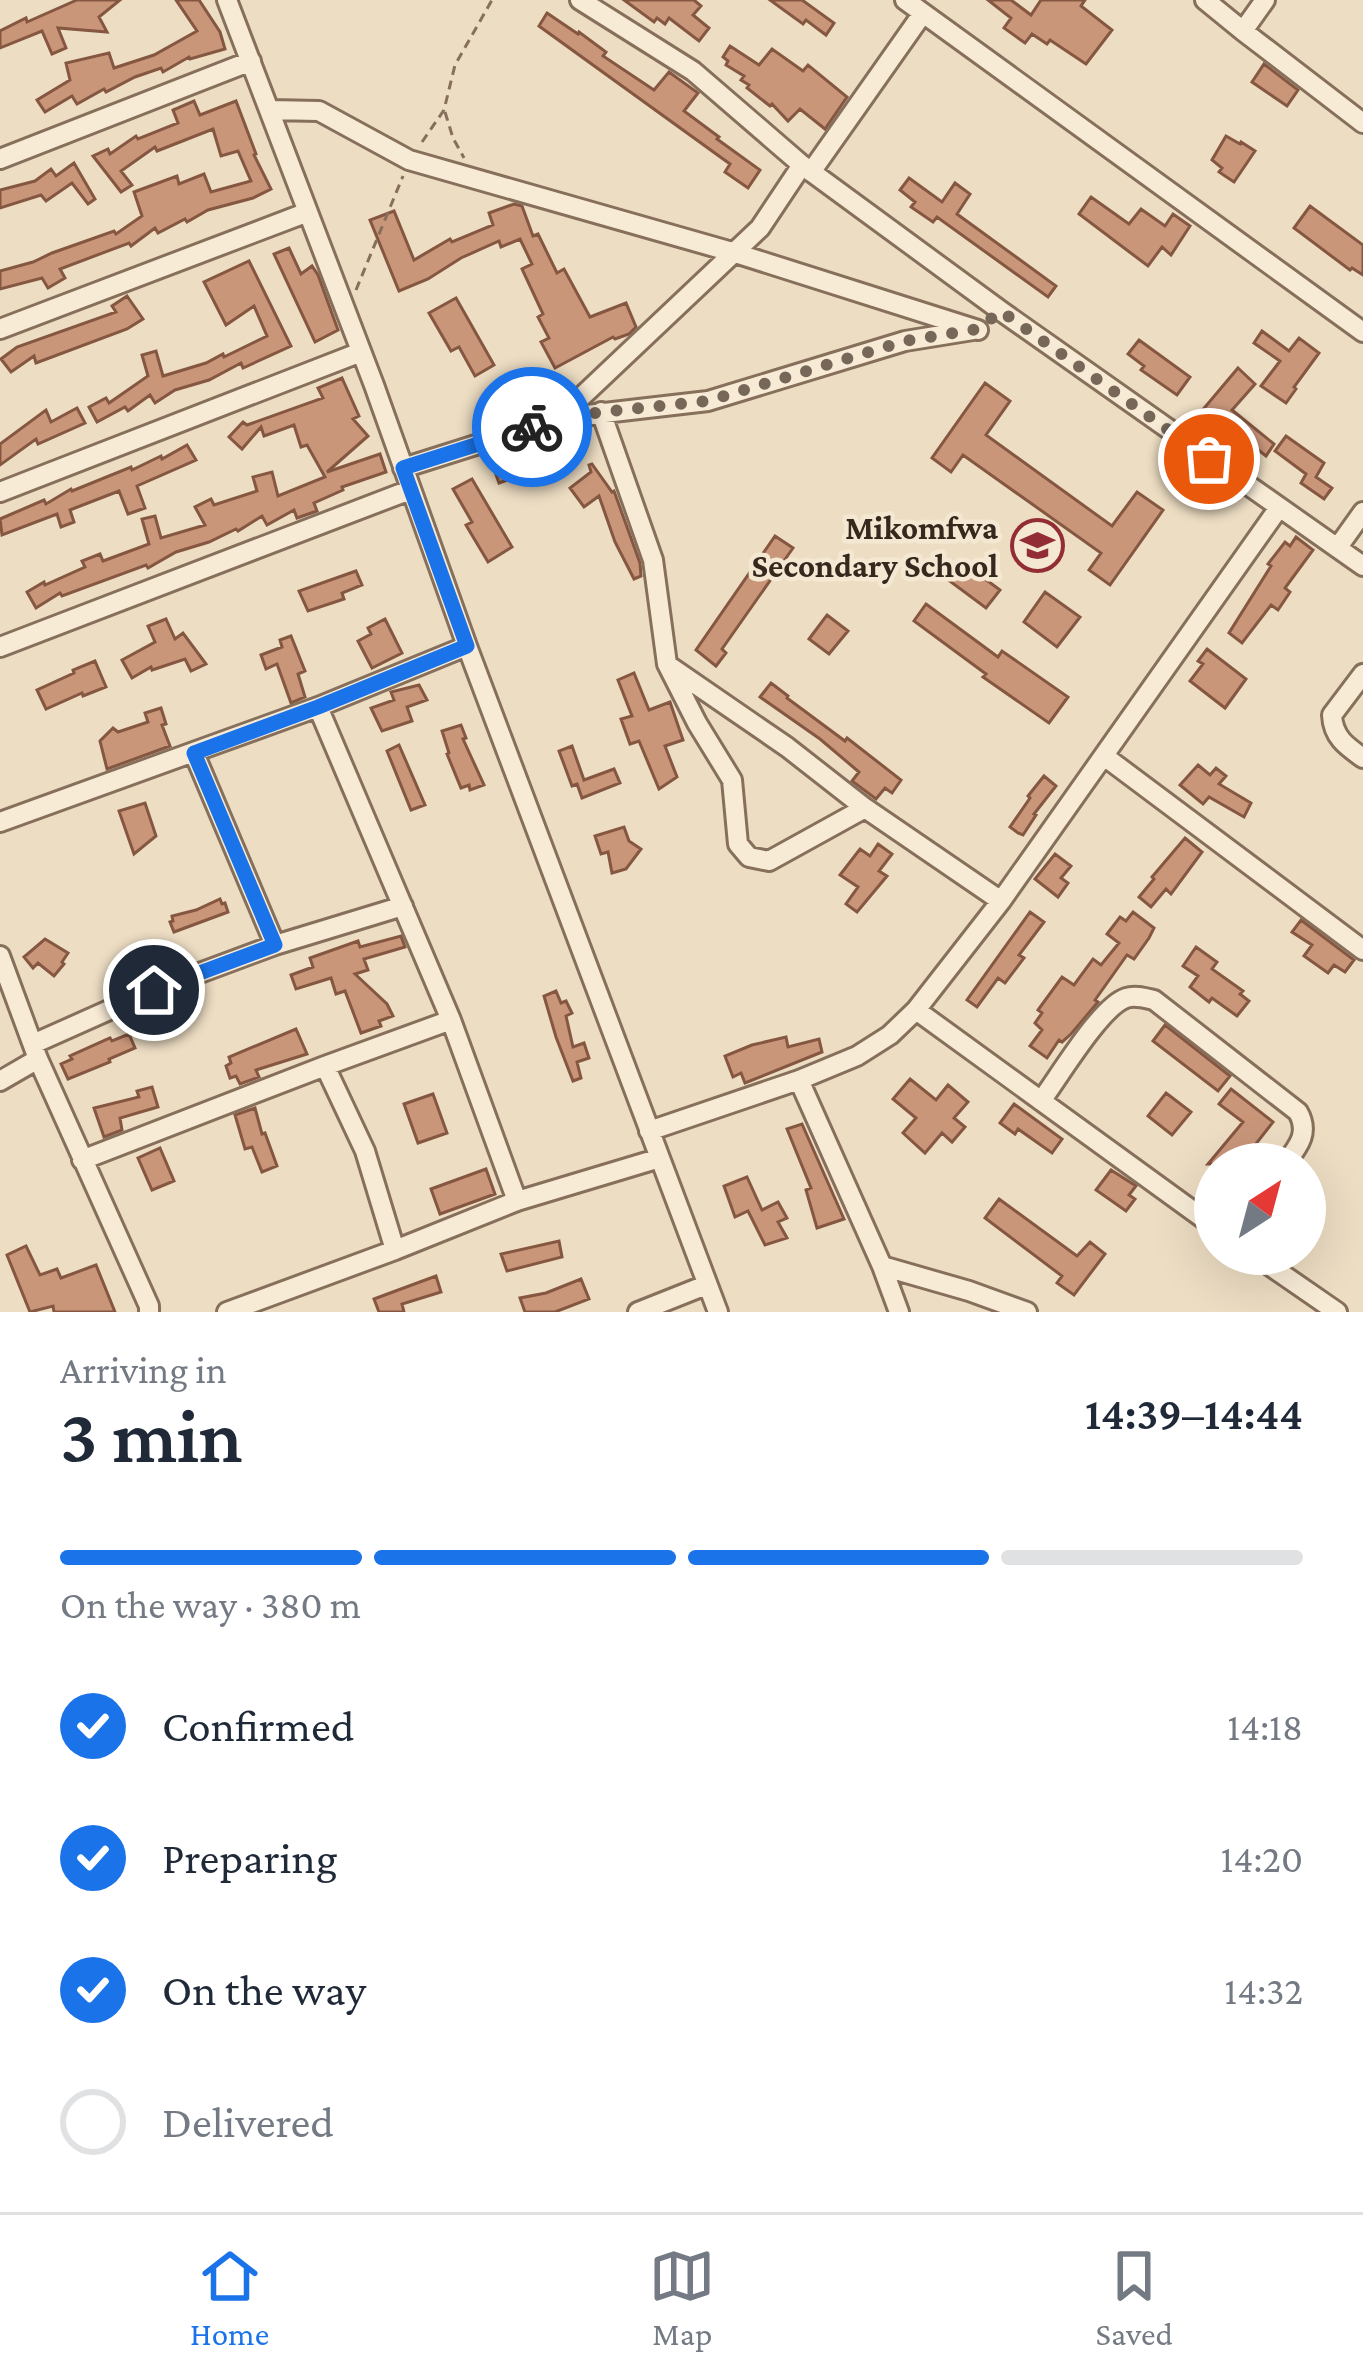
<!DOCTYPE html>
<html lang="en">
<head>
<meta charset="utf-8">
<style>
  :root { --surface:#fff; --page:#f2f2f3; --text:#1f2937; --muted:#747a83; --line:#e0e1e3; --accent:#1a73e8 }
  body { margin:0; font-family:"Crimson Pro",serif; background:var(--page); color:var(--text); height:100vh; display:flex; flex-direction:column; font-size:45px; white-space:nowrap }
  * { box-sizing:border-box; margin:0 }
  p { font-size:39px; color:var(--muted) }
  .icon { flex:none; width:66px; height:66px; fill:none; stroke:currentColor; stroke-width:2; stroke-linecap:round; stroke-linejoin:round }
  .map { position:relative; height:1312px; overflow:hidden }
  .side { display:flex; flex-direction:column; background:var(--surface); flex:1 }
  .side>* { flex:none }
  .needle { width:78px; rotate:36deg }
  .fabs { position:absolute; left:1194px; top:1143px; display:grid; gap:24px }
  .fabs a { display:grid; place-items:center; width:132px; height:132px; border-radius:50%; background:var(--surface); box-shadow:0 12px 48px #0002; font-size:60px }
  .pin { position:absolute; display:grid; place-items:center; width:102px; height:102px; color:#fff; margin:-51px; border:6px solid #fff; border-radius:50%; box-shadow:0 3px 12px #0007 }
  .courier { position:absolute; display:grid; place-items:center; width:120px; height:120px; margin:-60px; border:9px solid #1a73e8; border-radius:50%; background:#fff; color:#222; box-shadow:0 3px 15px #0007 }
  .overview em { font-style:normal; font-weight:600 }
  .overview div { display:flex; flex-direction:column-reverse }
  .overview { display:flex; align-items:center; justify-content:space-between; height:204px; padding:0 60px }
  h1 { font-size:78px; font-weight:600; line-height:90px }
  .bar { display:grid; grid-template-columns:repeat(4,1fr); gap:18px 12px; align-content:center; height:144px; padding:0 60px }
  .bar i { height:15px; border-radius:9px; background:var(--line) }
  .bar .selected { background:var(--accent) }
  .bar p { grid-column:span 4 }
  ol { padding:0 60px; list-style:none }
  li { display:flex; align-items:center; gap:36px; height:132px }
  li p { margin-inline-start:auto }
  li .icon { padding:12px; border-radius:50%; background:var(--accent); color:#fff; stroke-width:4 }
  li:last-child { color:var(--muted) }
  li i { width:66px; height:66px; border:6px solid var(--line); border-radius:50% }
  .menu { display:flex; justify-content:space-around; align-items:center; height:168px; border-top:3px solid var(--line); background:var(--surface); font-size:33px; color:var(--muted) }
  .menu a { display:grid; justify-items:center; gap:6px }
  .menu .selected { color:var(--accent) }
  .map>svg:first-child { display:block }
  .building { fill:#c9967a; stroke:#855741; stroke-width:3 }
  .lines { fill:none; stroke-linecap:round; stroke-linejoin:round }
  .minor-casing { stroke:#866f5b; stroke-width:24 }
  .path { stroke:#866f5b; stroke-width:3; stroke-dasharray:9 6; stroke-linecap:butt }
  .minor { stroke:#f8ebd6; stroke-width:18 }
  .done { stroke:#776758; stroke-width:12; stroke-dasharray:0 21.6 }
  .route { stroke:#1a73e8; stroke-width:15 }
  .labels { text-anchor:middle; stroke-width:9; stroke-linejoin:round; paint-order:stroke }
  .poi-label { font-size:33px; font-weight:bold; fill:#37281e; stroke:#f4e8d3; text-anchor:end }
</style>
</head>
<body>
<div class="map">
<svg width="1363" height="1312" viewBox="0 0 1363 1312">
  <rect width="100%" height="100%" fill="#edddc3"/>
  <!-- building -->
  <path class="building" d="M77,0h43l-21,17 8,15 -49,-4 8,20 -14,6 -10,-23 -42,17v-17l26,-13 1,4z
    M176,0h23l21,32 5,17 -35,10 -1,-2 -26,15 -2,-4 -26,9 -29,15 -2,-3 -27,15 -5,-8 -27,16 -8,-12 33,-20 -4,-17 43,-10 5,15 40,-13 43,-24z
    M624,0h70l7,6 -8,9 16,13 -10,13 -30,-23 -4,6 -8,-6 -3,4z
    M770,0h32l32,23 -8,12 -20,-15 -3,4z
    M988,0h23l20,15 10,-15h44l-4,6 31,24 -26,34 -36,-24 -3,4 -15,-10 -7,9 -21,-15 7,-10z
    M547,13l31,21 1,-2 27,20 -3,4 51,34 15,-18 29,21 -14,18 35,26 -2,2 43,31 -12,18 -23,-16 5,-8 -191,-138z
    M730,46l29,19 13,-16 31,22 5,-6 39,32 -22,32 -25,-20 -12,12 -16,-17 -2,2 -23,-18 2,-3 -8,-5 3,-4 -18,-11 2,-4 -5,-4z
    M1264,64l34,26 -11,16 -35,-24z
    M194,101l6,14 36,-14 20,53 -2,1 17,34 -18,9 -45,12 -21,12 -2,-3 -27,14 -3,-5 -24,18 -2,-3 -69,26 5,9 -17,10 -6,-10 -42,11v-18l33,-9 19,-9 62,-22 2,3 26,-18 -8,-24 43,-16 2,8 25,-10 7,18 40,-11 -13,-30 -17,5 -8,-27 -56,22 -2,-4 -34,24 11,14 -11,7 -28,-36 15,-7 2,5 26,-18 2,3 40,-16 -5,-13z
    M1226,136l14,8 1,-2 14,9 -21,31 -15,-10 3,-4 -10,-8z
    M74,163l21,36 -7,5 -16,-21 -26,18 -5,-6 -41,13v-18l35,-9 16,-12 5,7z
    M909,178l33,24 13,-19 15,11 -13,20 99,72 -8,11 -111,-80 -4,5 -22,-15 4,-5 -15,-12z
    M1091,197l38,27 12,-15 24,17 8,-12 17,12 -19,29 -9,-8 -14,19 -69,-52z
    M514,204l8,2 11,30 5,-2 19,39 7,-4 26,48 36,-14 10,24 -7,7 -14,5 -2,-2 -58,31 -14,-26 8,-4 -11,-21 5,-3 -21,-45 10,-5 -12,-25 -19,8 -2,-6 -38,17 -33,21 -29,12 -29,-71 24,-9 20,49 36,-21 2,3 41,-17 -4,-12z
    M1310,206l53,39v30l-11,-7 -2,2 -56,-42z
    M289,248l12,26 11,-8 6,9 20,55 -23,12 -41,-88z
    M249,261l42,85 -48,22 -2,-5 -32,17 -34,10 -20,13 -5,-8 -22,16 -3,-4 -28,15 -8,-15 17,-9 3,5 39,-27 -6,-21 14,-4 7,25 43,-13 17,-9 1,3 43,-21 -13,-30 -28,19 -22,-43z
    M127,296l16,23 -16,10 -91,34 -2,-7 -23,16 -10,-13 16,-12 99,-35 -4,-6z
    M456,298l38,67 -19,11 -16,-29 -8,4 -22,-38z
    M1262,331l27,20 10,-13 20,15 -25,34 2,2 -10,14 -25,-17 19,-25 -26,-18z
    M1139,340l51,37 -13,18 -36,-25 3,-4 -16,-12z
    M1238,368l17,16 -23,26 42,34 -8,12 -43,-34 -4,6 -19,-15z
    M342,378l17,38 -6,3 15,17 -41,36 53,-18 6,18 -44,15 1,3 -29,13 3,8 -20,7 -3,-8 -27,15 -5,-9 -24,15 -2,-2 -27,13 -33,10 -28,16 -2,-3 -84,31 -2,-3 -24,15 -9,-16 17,-10 1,3 40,-18 -3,-6 18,-7 3,7 46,-17 -7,-25 13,-3 6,22 44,-13 -10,-18 16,-8 3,6 43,-14 -4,-14 19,-5 6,24 47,-19 -18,-32 -6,2 -7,-22 -30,11 -3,-9 -19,22 -13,-12 14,-15 4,3 76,-27 -5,-10z
    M985,383l25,18 -24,34 126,91 25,-34 26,18 -53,75 -21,-15 12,-17 -138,-98 -12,17 -19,-14z
    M77,408l8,15 -47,21 -2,-5 -36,26v-21l46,-34 5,12z
    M1286,436l38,27 -8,14 16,11 -8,11 -23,-16 5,-9 -31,-23z
    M549,444l9,19 -43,19 -2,-4 -14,5 -5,-14z
    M187,445l9,15 -59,26 8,22 -17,6 -9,-23 -49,19 4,12 -13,5 -4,-13 -55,21 -2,-16 44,-19 2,4 25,-15 1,2 59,-24 1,3 29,-14 1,3z
    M592,464l20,28 2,-1 26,72 1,13 -7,3 -19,-37 -16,-46 -15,11 -14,-19 21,-16 -2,-7z
    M472,479l40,68 -24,15 -22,-37 6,-3 -19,-33z
    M775,536l18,12 -71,101 4,4 -10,13 -20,-16z
    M1296,537l17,13 -28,38 5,4 -12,18 -7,-5 -29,38 -13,-10 42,-67 -3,-2 17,-22 5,4z
    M961,561l39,29 -14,18 -39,-29z
    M356,571l6,14 -20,8 2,6 -36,12 -9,-20z
    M1045,592l35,25 -23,30 -33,-25z
    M926,604l72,53 4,-6 66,46 -19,26 -66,-46 3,-3 -72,-53z
    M827,615l21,16 -19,23 -20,-15z
    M166,619l9,20 8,-6 23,31 -15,7 -6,-12 -33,11 -1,-3 -19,11 -10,-18 33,-18 -7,-16z
    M385,619l17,34 -30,15 -14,-27 13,-7 -3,-6z
    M291,636l14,35 -7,3 7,23 -14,6 -14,-39 -11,5 -5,-14 21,-8 -2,-7z
    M1207,649l39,30 -21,29 -35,-27 13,-17 -5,-3z
    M95,661l11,26 -23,9 -1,-3 -36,16 -9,-19 37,-17 -1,-3z
    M634,673l15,37 21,-8 13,38 -18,6 12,31 -18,12 -20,-48 -9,3 -9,-25 11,-3 -14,-36z
    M771,683l17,13 -1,2 58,43 2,-3 54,42 -9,13 -7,-5 -9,11 -24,-18 7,-9 -39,-33 -60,-42z
    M419,685l8,15 -20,7 5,14 -30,10 -11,-23 23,-8 -3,-8z
    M161,708l5,16 -4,1 8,21 -63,23 -7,-28 13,-13 5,4 30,-10 -3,-9z
    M461,725l5,13 -3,1 21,46 -14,5 -1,-5 -8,3 -14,-34 2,-1 -7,-22z
    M399,745l26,60 -14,5 -24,-59z
    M572,746l12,34 30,-11 6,14 -38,15 -5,-14 -5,2 -13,-35z
    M1198,765l12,10 6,-7 10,8 -7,8 32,19 -7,14 -35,-20 -6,7 -23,-19z
    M1044,776l12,10 -22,28 2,1 -13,20 -5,-2 -8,-6 20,-29 -2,-2z
    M145,803l11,33 -22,18 -15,-43z
    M624,827l5,14 12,8 -15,20 -14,4 -4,-21 -7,2 -6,-18z
    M1185,838l17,14 -31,42 -5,-5 -15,18 -12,-10 15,-18 -2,-2z
    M878,844l14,10 -13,17 8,5 -30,36 -11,-8 12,-17 -18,-12 20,-26 10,7z
    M1055,854l16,12 -10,12 7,5 -10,14 -23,-18z
    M220,899l2,5 3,-1 3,9 -54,20 -4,-10 3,-1 -1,-5 24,-6z
    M1030,912l14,10 -25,33 5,3 -19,25 -7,-5 -21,29 -10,-7z
    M1133,912l21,16 -5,10 -15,21 -7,-4 -32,45 3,2 -27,32 -9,8 -3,-2 -12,18 -17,-12 12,-16 -7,-7 7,-10 -4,-3 24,-33 12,8 19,-26 8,6 18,-22 -12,-9 13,-17 6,4z
    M1301,920l53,40 -9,12 -11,-7 -6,8 -24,-17 8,-11 -20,-13z
    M401,936l4,11 -41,12 4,11 -13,4 32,30 6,12 -14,5 2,5 -20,7 -16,-42 -9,3 -5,-16 -35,11 -5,-14 22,-8 -3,-9 48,-17 2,6z
    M45,939l23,14 -6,9 2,2 -10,12 -16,-13 -5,5 -9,-11z
    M1196,947l21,15 -5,7 31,22 -3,3 9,7 -12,15 -25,-18 -3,4 -19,-15 8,-11 -15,-10z
    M556,991l5,12 5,-2 6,12 -6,3 7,31 11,-4 5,15 -12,4 4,16 -8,3 -17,-44 -12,-41z
    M1165,1025l65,51 -12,15 -65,-50z
    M296,1029l11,25 -51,16 3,7 -19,7 -4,-8 -6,2 -4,-12 5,-3 -2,-6z
    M129,1034l6,14 -26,11 1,3 -42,17 -7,-15 11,-5 -2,-3 40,-18 2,3z
    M786,1037l2,10 31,-8 3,13 -77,31 -4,-10 -8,4 -8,-21 27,-11z
    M910,1079l26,21 12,-15 20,17 -14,16 11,9 -13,15 -10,-9 -17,20 -22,-20 13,-15 -23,-19z
    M152,1087l6,20 -38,11 2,12 -18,7 -10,-29 45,-11 -2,-6z
    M1231,1089l42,33 -18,23 13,10 -7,9h-53l35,-42 -24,-18z
    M1166,1093l25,19 -19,23 -24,-19z
    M433,1094l14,39 -29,10 -14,-39z
    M1014,1104l48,35 -10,14 -34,-24 -3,5 -15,-11z
    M255,1108l7,26 3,-1 12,33 -15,6 -10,-25 -7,2 -10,-34z
    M802,1124l42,95 -27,9 -11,-38 5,-2 -24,-59z
    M160,1148l14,33 -22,9 -14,-32z
    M486,1169l9,25 -55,20 -9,-25z
    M1111,1170l25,16 -7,9 6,4 -9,12 -30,-21z
    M747,1177l15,33 16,-8 9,16 -9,4 9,16 -22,7 -17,-34 -13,6 -11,-31z
    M999,1199l78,57 13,-14 15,12 -31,41 -17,-12 5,-7 -77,-58z
    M559,1241l3,16 -55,14 -6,-17z
    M26,1246l14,29 17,-6 4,9 35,-13 19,47h-61l-1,-6 -23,6 -23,-57z
    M436,1276l5,16 -39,12 2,8h-25l-5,-13z
    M581,1279l8,20 -34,13h-30l-5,-14 26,-5z"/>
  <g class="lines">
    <defs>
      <path id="minor" d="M227,0l147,385 93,261 251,666
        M580,0l113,71 109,94 199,146 362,255
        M905,0l458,332
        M1205,0l38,31
        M1265,0l-22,31 120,92
        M270,110l49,1 90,49 323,92 246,78
        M0,159l251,-98
        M811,172l112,-159
        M0,329l308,-117
        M601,412l52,148 14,104 30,59 35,57 6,64 11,13 20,4 96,-53
        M561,418l147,-17 197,-60 68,-11
        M403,468l155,-49 202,-191 42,-63
        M0,492l361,-140
        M1338,547l25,-35
        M0,647l410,-157
        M672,668l115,79 78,61 136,93
        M1363,674l-31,41c1,22 14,31 31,43
        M318,707l133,313 66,181
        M194,753l81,192
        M1104,756l259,194
        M0,822l318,-115 149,-61
        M0,956l38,103 111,247v6
        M916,1010l299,217
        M33,1044l121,-54 121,-45 128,-39
        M325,1066l40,85 30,99
        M799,1080l83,186 17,46
        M0,1081l38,-22
        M1041,1101c18,-24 59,-94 85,-103 9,-3 19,0 28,2l144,112c12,21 0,35 -13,52
        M649,1131l150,-51 58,-24 33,-21 26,-25 85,-109 277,-392
        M82,1160l243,-94 126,-46
        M1253,1254l84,58
        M882,1266l87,25 58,21
        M227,1312l168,-62 122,-49 143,-43
        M638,1312l68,-27"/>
    </defs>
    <!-- minor casing -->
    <use href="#minor" class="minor-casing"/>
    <!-- path -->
    <path class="path" d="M445,112l8,26 11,20
      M422,142l22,-32 11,-45 37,-65
      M356,290l47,-114"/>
    <!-- minor -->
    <use href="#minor" class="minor"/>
  </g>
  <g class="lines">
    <!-- done -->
    <path class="done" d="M532,427l26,-8 43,-7 107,-11 197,-60 73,-12 23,-18 208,148"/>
    <!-- route -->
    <path class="route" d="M154,990l121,-45 -81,-192 124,-46 149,-61 -64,-178 129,-41"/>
  </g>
  <!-- icons -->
  <defs>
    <symbol id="school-ring" viewBox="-11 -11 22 22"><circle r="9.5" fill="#f4e8d3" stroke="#932d35" stroke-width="1.5"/><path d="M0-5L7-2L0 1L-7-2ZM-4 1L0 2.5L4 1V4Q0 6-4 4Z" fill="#932d35"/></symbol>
  </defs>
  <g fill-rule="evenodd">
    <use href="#school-ring" x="1008" y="516" width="59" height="59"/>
  </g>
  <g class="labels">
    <!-- poi labels -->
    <g class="poi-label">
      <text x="998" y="539">Mikomfwa<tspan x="998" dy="38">Secondary School</tspan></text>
    </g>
  </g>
</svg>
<div class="fabs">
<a><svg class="needle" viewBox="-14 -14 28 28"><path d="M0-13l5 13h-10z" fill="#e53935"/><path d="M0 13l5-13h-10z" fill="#747a83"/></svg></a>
</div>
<div class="pin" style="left:1209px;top:459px;background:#ea580c"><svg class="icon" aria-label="bag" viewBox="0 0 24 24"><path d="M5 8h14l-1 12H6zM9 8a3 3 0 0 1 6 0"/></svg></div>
<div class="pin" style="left:154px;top:990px;background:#1f2937"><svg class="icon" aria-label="home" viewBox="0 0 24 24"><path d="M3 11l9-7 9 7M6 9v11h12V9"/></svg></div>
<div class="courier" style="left:532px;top:427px"><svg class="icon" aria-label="bike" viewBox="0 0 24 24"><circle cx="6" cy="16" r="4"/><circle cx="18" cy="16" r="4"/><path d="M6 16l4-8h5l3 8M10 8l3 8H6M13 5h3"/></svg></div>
</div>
<section class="side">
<div class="overview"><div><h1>3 min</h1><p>Arriving in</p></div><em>14:39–14:44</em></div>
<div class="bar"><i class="selected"></i><i class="selected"></i><i class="selected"></i><i></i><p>On the way · 380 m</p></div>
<ol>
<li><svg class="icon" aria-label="check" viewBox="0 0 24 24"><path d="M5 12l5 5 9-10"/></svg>Confirmed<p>14:18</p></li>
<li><svg class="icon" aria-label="check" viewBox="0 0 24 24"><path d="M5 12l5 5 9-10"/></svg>Preparing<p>14:20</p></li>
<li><svg class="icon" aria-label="check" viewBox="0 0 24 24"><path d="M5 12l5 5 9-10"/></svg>On the way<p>14:32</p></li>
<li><i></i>Delivered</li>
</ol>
</section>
<nav class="menu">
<a class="selected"><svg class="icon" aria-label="home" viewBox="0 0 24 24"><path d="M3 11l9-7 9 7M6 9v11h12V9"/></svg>Home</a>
<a><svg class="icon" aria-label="map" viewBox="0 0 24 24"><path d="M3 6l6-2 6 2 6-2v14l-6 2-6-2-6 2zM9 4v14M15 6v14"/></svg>Map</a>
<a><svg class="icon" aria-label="saved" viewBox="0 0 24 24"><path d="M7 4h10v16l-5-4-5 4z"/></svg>Saved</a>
</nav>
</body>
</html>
